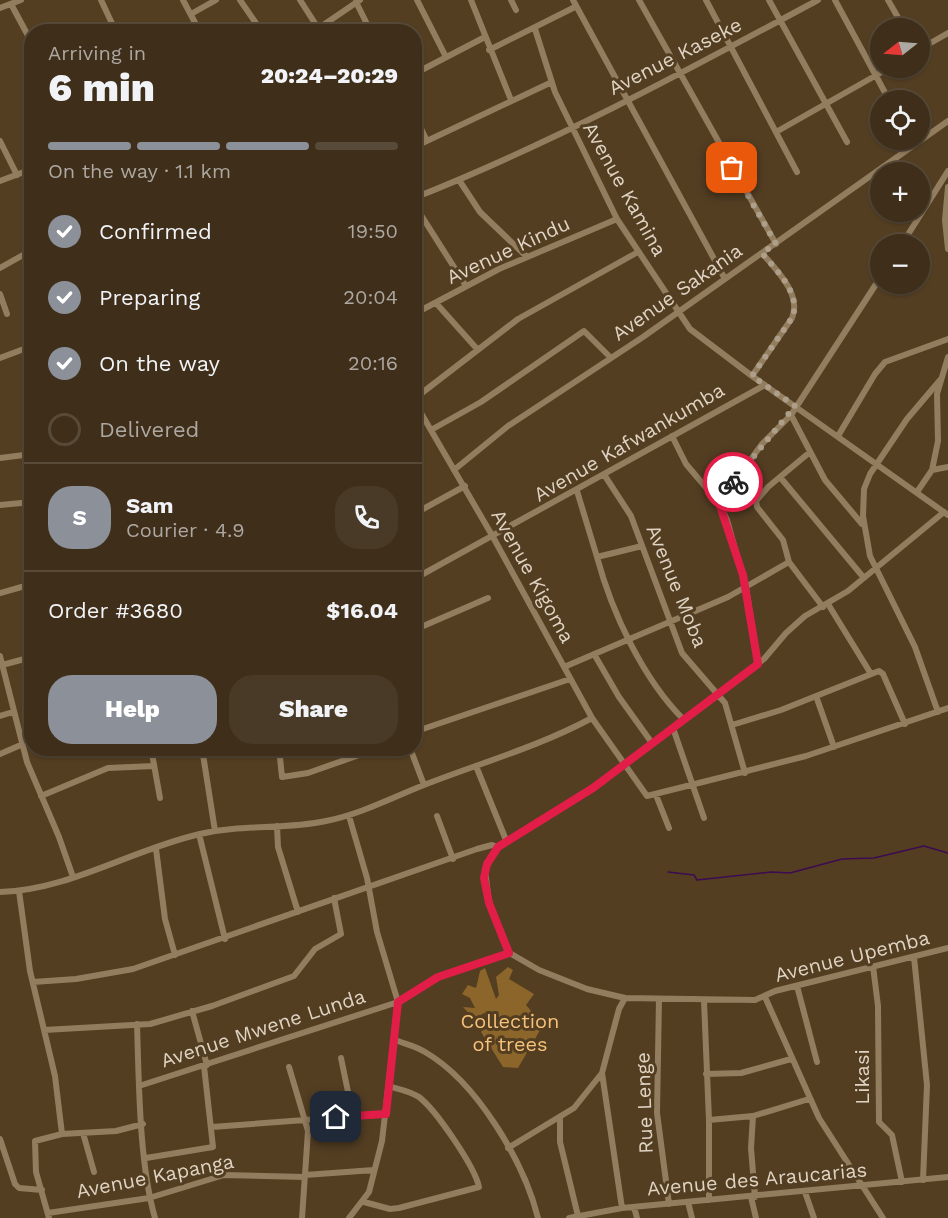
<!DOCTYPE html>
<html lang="en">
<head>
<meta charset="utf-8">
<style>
  :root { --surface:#3e2e1a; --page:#493a27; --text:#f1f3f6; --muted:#ada8a2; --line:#574a39; --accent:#8c9099 }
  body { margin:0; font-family:"Work Sans",sans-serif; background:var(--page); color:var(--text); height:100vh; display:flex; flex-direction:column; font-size:22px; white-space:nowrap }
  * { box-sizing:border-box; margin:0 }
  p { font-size:20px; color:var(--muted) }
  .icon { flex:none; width:33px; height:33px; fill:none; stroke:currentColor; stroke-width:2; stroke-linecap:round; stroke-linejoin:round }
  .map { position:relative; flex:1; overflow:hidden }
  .sheet { position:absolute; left:24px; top:24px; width:398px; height:732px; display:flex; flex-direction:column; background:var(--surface); border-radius:24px; box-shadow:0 2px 4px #0004,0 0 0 2px var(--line) }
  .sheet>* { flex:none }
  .needle { width:39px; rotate:253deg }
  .tools { position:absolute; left:870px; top:18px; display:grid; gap:12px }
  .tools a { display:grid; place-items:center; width:60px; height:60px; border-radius:50%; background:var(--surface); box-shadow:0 2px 4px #0004,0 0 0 2px var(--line); font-size:30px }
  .pin { position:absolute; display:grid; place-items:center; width:51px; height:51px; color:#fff; margin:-26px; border-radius:12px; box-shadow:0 3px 9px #0006 }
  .courier { position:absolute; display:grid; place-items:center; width:60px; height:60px; margin:-30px; border:4px solid #e11d48; border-radius:50%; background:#fff; color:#222; box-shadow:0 2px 8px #0007 }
  .summary em { font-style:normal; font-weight:800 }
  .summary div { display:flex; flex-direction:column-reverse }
  .summary { display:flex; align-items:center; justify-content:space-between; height:102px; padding:0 24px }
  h1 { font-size:39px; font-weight:800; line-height:45px }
  .bar { display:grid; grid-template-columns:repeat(4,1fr); gap:9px 6px; align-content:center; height:72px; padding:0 24px }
  .bar i { height:8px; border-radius:4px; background:var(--line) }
  .bar .selected { background:var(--accent) }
  .bar p { grid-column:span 4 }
  .line { display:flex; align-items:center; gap:15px; padding:0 24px; border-top:2px solid var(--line) }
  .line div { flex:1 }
  .round { display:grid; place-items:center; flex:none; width:63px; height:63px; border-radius:24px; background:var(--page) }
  ol { padding:0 24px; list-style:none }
  li { display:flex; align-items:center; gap:18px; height:66px }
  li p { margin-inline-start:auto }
  li .icon { padding:6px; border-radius:50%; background:var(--accent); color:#fff; stroke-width:4 }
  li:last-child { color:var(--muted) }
  li i { width:33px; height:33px; border:3px solid var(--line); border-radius:50% }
  .action { display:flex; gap:12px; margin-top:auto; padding:12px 24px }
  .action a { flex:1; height:69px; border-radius:24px; background:var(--accent); color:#fff; font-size:24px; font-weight:800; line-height:69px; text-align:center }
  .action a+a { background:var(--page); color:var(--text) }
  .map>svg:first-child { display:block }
  .forest { fill:#8c652a }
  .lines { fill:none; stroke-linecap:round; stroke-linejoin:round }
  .stream { stroke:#3d0b51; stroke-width:1.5 }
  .minor { stroke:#937d5f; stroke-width:6 }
  .done { stroke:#ae9f8b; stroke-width:6; stroke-dasharray:0 10.8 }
  .route { stroke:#e11d48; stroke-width:8 }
  .labels { text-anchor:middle; stroke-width:6; stroke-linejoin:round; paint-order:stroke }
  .street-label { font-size:20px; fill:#dfd3c3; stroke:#533e22 }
  .park-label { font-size:20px; fill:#f7c27a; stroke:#533e22 }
</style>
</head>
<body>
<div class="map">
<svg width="948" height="1218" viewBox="0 0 948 1218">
  <rect width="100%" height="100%" fill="#533e22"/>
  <!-- forest -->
  <path class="forest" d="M508,967l5,3 -4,9 25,15 -8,11 17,20 -25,43 -15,-1 -22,-35 10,-14 -7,-5 -10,6 -11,-12 12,1 -5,-10 -8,-4 6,-9 8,3 4,-17 5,-3 11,31 3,-4 -3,-18z"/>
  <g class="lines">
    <!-- stream -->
    <path class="stream" d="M668,872l26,3 3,5 75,-8 18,1 52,-14 32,-1 50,-12 24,7"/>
    <!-- minor -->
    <path class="minor" d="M101,0l15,32
      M183,0l17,32
      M240,0l22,32
      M300,0l18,28
      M417,0l29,57
      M471,0l40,100
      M511,0l5,10
      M573,0l152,279
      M639,0l137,244
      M706,0l91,172
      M769,0l78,142
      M835,0l54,100
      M888,0l16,28
      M356,2l15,30
      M11,4l21,39
      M0,8l21,-8
      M191,14l25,-14
      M535,29l20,63 62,127 73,110 62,47 196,139
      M313,32l47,-32
      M920,49l28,-16
      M489,50l86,-43
      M414,74l71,-37
      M414,114l13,27
      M776,132l113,-64
      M0,141l17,34
      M414,147l138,-65
      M459,180l21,32 47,45
      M0,181l32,-12
      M948,187l-3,33 3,29
      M414,198c139,-55 272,-127 404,-198
      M414,204l52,82
      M902,244l46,-73
      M0,268l32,-18
      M0,294l7,20
      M436,303l42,47
      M414,314l85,-45 118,-50
      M0,358l32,-12
      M752,376l40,-58c10,-24 -16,-48 -30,-65
      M414,399l104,-80 120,-67
      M414,401l79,136 99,181 55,78 159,-40 142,-48
      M791,415l34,65 37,44
      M431,430l50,-28 103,-71 27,27
      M672,436l14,28 33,39 8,17 19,68 12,76
      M838,436l37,-62 10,-12 63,-23
      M810,452l-42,35 -12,14 1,6 26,33 6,22 34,45
      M0,458l32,-4
      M454,470l54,-44 135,-89 305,-216
      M932,470l6,-29 -1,-47 11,-37
      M605,476l26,40 51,137 43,50 20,70
      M780,477l84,101
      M577,491l20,66 45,-11
      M917,492l15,-22 16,-3
      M719,503l43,-59 29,-29 89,-137
      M0,505l32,-3
      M944,512l-96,79 -43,25 -19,17 -22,26 -46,36 -125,93 -95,59 -13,22 4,34 19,49 31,18 48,19 38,9 130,2 20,-9 173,-43
      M414,514l51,-28
      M597,557c15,56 46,122 87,163
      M414,579l351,-194
      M0,593l32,-9
      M828,604l43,70
      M414,630l74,-32
      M594,654l25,43 33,46
      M0,656l27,106 32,75 14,40
      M2,665l30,-8
      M564,667l164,-70 61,-35
      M816,696l18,51
      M938,712l-23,-65 -45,-91 -7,-40 1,-27 6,-15 37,-55 34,-40
      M0,716l13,-4
      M732,725l49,-15 98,-39 4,3 22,50
      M673,728l31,90
      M414,732l156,-53
      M151,748l9,50
      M202,748l13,83
      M279,748l3,29 26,-4 71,-25
      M410,748l14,37
      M0,754l23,-10 9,-8
      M476,766l30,74
      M656,795l13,33
      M41,796l67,-28 46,-2
      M437,816l16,43
      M277,826l1,21 20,65
      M199,834l26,105
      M156,849l9,70 10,36
      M19,891l11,80 25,105 7,58
      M0,892c70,-2 133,-43 200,-58 41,-10 85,-4 126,-13 35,-7 65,-23 98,-36 56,-22 114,-38 168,-67
      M914,957l13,128 -4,95
      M873,966l5,40 1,116 13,13 10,47
      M33,982l43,-3 57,-10 344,-120 15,-4 6,2
      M797,986l20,76
      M765,997l54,121 64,100
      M659,999l-2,114 12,91
      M704,1001l5,119v80
      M192,1011l15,54
      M137,1024c2,59 2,138 18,194
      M44,1030l106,-6 62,-18 82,-30 21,-27 26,-15 -7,-36
      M395,1040c10,4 21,6 30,12 52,30 99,110 113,166
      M341,1058l12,58
      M289,1067l19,64 -6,87
      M706,1074l35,-1 50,-14
      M139,1086l259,-84 -21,-70 -10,-54 -18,-62
      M753,1116l-2,32 4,49
      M560,1117v25l18,74
      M709,1120l44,-4 56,-17
      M212,1127l174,-13
      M83,1133l11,39
      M0,1139l15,45 4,4 23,2
      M508,1148l66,-40 28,-35
      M146,1158l67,-11 -9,-81
      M305,1175l69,-5
      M805,1192l9,26
      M751,1197l5,21
      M364,1202l26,7 9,-1 80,-21c-4,-20 -43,-77 -60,-90 -9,-6 -21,-8 -31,-11
      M688,1202l4,16
      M634,1207l3,11
      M622,1208l-20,-135 17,-64 6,-11
      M48,1213l101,-15 75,-23 81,2
      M49,1218l-13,-46 -1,-31 27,-7 54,-3 27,-7
      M349,1218l20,-26 13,-51 16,-139 40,-25 71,-24
      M569,1218l53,-10 326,-31"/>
  </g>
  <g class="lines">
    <!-- done -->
    <path class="done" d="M732,168l44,76 -14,9c14,17 40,41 30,65l-40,58 43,30 -62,76"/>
    <!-- route -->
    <path class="route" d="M336,1117l50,-3 12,-112 40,-25 71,-24 -20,-50 -5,-25 3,-14 11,-17 95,-59 165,-124 -15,-89 -24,-72 14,-21"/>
  </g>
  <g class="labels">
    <!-- street labels -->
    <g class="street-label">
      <text transform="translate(675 56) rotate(-27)" y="7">Avenue Kaseke</text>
      <text transform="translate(625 189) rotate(61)" y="7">Avenue Kamina</text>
      <text transform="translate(508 250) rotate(-25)" y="7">Avenue Kindu</text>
      <text transform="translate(677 292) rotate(-35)" y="7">Avenue Sakania</text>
      <text transform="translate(629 442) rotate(-30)" y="7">Avenue Kafwankumba</text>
      <text transform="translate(533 576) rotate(61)" y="7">Avenue Kigoma</text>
      <text transform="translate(677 586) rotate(68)" y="7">Avenue Moba</text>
      <text transform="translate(852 956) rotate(-14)" y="7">Avenue Upemba</text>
      <text transform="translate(263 1028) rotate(-18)" y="7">Avenue Mwene Lunda</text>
      <text transform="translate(862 1077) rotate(-90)" y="7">Likasi</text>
      <text transform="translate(644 1103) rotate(-92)" y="7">Rue Lenge</text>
      <text transform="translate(155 1176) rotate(-11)" y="7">Avenue Kapanga</text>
      <text transform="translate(757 1179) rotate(-5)" y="7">Avenue des Araucarias</text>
    </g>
    <!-- park labels -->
    <g class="park-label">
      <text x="510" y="1028">Collection<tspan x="510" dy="23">of trees</tspan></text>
    </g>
  </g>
</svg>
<div class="tools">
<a><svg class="needle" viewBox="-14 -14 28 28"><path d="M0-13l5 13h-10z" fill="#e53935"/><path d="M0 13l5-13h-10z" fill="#ada8a2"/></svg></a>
<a><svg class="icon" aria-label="locate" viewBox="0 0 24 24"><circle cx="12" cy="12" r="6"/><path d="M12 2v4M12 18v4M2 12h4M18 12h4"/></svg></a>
<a>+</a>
<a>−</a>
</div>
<div class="pin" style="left:732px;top:168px;background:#ea580c"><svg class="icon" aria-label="bag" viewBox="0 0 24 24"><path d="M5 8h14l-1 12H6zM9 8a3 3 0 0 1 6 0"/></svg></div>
<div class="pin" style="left:336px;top:1117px;background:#1f2937"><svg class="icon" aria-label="home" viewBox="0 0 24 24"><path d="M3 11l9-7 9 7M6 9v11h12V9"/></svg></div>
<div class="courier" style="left:733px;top:482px"><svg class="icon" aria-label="bike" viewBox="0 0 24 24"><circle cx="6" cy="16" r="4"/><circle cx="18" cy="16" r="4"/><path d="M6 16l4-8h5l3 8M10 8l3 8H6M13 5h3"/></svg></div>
<section class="sheet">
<div class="summary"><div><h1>6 min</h1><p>Arriving in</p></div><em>20:24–20:29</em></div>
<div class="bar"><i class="selected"></i><i class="selected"></i><i class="selected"></i><i></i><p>On the way · 1.1 km</p></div>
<ol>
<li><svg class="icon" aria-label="check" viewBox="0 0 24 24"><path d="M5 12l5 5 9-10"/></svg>Confirmed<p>19:50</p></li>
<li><svg class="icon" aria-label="check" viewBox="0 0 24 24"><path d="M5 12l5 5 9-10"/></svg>Preparing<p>20:04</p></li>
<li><svg class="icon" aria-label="check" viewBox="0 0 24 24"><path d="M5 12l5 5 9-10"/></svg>On the way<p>20:16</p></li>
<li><i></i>Delivered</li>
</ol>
<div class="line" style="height:108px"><b class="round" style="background:var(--accent);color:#fff">S</b><div><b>Sam</b><p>Courier · 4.9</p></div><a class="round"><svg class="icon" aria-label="phone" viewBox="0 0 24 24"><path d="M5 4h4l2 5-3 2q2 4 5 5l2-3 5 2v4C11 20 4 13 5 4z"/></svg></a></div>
<div class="line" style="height:78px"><div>Order #3680</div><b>$16.04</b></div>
<div class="action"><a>Help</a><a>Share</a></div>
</section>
</div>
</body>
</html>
